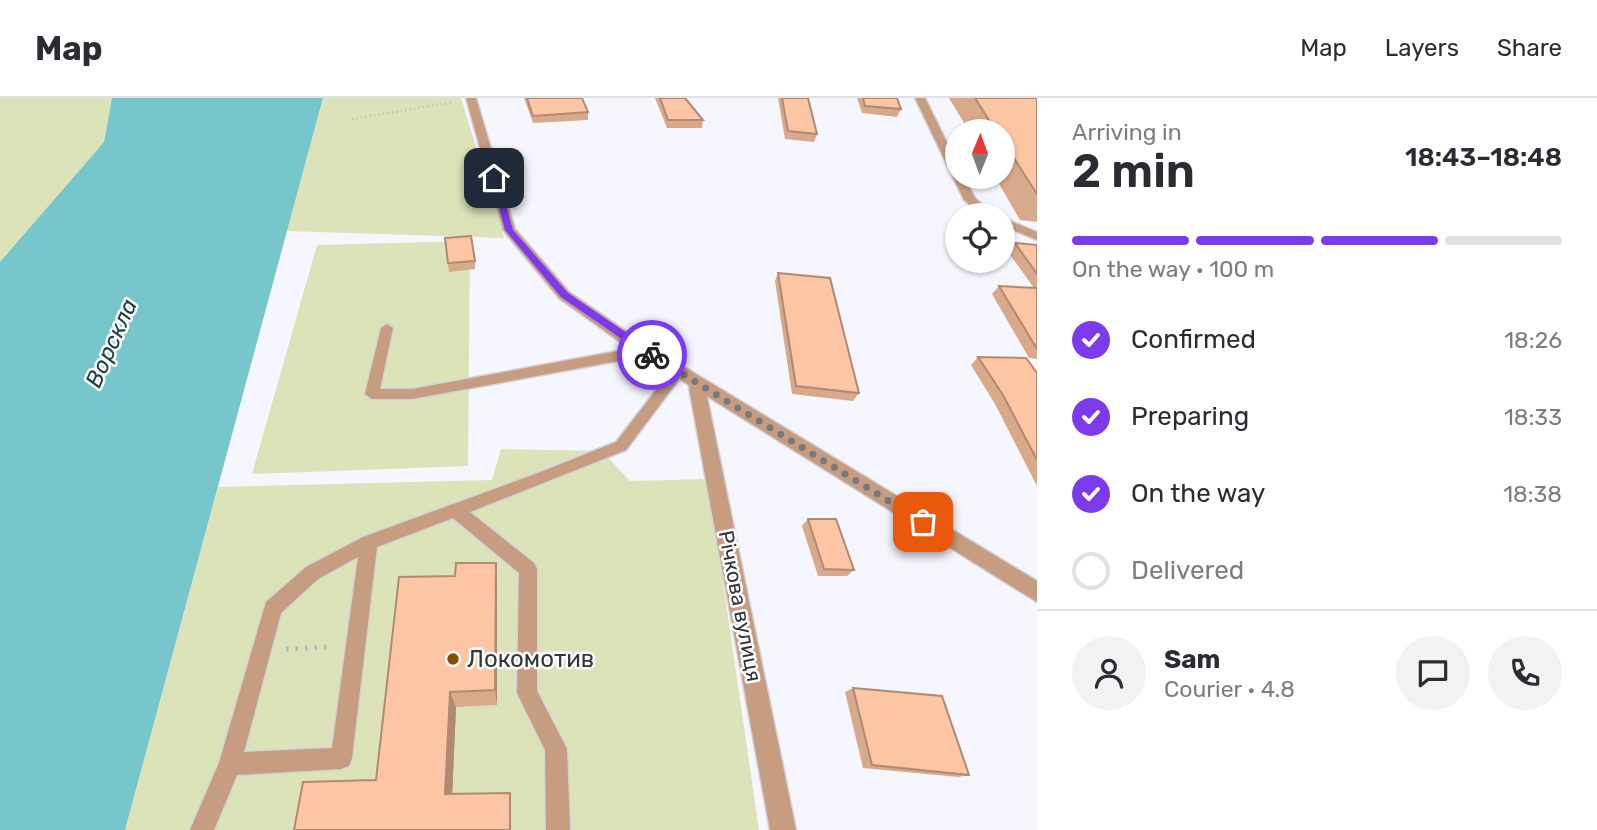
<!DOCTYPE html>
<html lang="en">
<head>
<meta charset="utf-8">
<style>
  :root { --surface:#fff; --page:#f2f2f3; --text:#2b2b33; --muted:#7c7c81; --line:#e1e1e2; --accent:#7c3aed }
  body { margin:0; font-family:Rubik,sans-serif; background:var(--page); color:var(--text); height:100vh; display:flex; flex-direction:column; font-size:26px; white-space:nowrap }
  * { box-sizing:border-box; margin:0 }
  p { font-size:23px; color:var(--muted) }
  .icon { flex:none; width:38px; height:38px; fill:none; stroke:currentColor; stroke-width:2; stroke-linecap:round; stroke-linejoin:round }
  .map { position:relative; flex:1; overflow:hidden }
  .side { display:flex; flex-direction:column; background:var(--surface); width:560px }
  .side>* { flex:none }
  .needle { width:46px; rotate:1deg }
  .fabs { position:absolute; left:945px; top:21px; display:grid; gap:14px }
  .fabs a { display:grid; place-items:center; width:70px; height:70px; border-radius:50%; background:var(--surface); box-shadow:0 2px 5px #0004; font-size:35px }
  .pin { position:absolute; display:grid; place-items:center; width:60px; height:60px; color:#fff; margin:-30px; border-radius:14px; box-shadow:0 4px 10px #0006 }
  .courier { position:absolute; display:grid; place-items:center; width:70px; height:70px; margin:-35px; border:5px solid #7c3aed; border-radius:50%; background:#fff; color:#222; box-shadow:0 2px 9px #0007 }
  .overview em { font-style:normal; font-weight:600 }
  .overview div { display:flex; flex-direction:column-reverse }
  .overview { display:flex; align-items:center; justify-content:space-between; height:119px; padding:0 35px }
  h1 { font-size:46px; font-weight:600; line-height:52px }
  .bar { display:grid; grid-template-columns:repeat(4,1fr); gap:10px 7px; align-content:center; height:84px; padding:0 35px }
  .bar i { height:9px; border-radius:5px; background:var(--line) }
  .bar .selected { background:var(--accent) }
  .bar p { grid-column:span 4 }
  .line { display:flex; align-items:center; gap:18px; padding:0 35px; border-top:2px solid var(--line) }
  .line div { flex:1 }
  .round { display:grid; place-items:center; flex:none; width:74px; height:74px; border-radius:37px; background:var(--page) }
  ol { padding:0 35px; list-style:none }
  li { display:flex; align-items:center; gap:21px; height:77px }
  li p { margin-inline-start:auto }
  li .icon { padding:7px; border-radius:50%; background:var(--accent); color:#fff; stroke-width:4 }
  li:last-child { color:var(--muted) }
  li i { width:38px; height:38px; border:4px solid var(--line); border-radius:50% }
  header { display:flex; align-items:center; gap:42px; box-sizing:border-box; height:98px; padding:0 35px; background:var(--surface); border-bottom:2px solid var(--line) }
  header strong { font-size:33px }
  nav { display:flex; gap:38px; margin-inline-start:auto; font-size:24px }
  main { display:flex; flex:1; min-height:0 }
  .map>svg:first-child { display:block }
  .green { fill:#dde3b9 }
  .water { fill:#77c6cc }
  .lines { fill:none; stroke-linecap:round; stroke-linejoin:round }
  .service-casing { stroke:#d2d3da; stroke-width:3 }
  .minor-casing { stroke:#d2d3da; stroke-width:3 }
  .tertiary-casing { stroke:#d2d3da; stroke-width:3 }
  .path-far1 { stroke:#b6b7bd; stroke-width:2.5; stroke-dasharray:1 3.5; stroke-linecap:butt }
  .path { stroke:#b6b7bd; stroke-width:5; stroke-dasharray:2.5 7; stroke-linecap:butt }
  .service { fill:#c69d81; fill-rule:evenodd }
  .minor { fill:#c69d81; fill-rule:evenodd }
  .tertiary { fill:#c69d81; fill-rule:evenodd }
  .wall { fill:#d9a98c }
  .shaded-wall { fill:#b08a72 }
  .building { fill:#fcc5a3; stroke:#b08a72; stroke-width:2 }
  .route { fill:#7c3aed }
  .done { stroke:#78797d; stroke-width:7; stroke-dasharray:0 12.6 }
  .poi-dot { fill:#884b0a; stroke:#fff; stroke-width:2.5 }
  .labels { text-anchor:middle; stroke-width:5; stroke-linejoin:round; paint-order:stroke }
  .street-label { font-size:21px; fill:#343538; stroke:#fff }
  .water-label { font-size:23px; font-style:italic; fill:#1b4144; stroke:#fff }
  .near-poi-label { font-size:24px; fill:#343538; stroke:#fff; text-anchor:start }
</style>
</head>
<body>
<header>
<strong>Map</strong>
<nav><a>Map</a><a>Layers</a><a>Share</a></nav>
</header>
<main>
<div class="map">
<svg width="1037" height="732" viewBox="0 0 1037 732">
  <rect width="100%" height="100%" fill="#f5f6fe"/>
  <!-- green -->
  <path class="green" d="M0,0h112l-8,44 -104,120z
    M323,0h138l43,140 -217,-7z
    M470,143l-2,225 -216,8 65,-229z
    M501,351l101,2 28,30 78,-2 51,351h-634l93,-343 274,-7z"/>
  <!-- water -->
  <path class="water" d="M112,0h211l-198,732h-125v-568l104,-120z"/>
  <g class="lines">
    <defs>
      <path id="service" d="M387,226l6,4 -13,61h32l233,-43 7,5 -7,5 -233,43h-40l-7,-5 16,-66z
        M678,268l5,2 2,3 -2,3 -57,76 -156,62 64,51 3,6v122l30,58 3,81h-24l-1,-80 -28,-57 2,-120 -66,-55 -76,29 -25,211 -3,8 -8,3 -104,6 -23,55h-24l29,-67 47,-161 40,-35 57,-30 175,-64 78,-31 57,-74zM358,459l-26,191 -88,4 37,-139 37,-34z"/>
      <path id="minor" d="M915,0h10l32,65v14h7l11,21 20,17h-13l-18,-15z
        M1003,120l34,14v8l-34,-14z
        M696,278l8,6 92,448h-26l-82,-448z"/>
      <path id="tertiary" d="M466,0h10l39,131 54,63 61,42 407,247v21l-417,-260 -61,-44 -56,-68z"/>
    </defs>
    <!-- service casing -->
    <use href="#service" class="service-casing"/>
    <!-- minor casing -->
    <use href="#minor" class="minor-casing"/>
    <!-- tertiary casing -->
    <use href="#tertiary" class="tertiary-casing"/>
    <!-- path-far1 -->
    <path class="path-far1" d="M352,21l101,-17"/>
    <!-- path -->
    <path class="path" d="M286,551l44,-2"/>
    <!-- service -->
    <use href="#service" class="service"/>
    <!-- minor -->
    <use href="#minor" class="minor"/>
    <!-- tertiary -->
    <use href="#tertiary" class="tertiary"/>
  </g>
  <!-- wall -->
  <path class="wall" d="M524,0h58l6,14v8l-55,3z
    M655,0h30l18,22 -1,8h-35z
    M778,0h30l9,36 -3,8 -29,-3z
    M857,0h40l4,11 -4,8 -35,-4z
    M949,0h88v124l-17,-2 -25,-43h8v-46h-34z
    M445,140l30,23v8l-26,3z
    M1015,145l22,2v114l-8,-1 -37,-64 7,-8 35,2 -26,-36z
    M778,175l81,120 -6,8 -61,-7 -17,-113z
    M978,259l59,16v113l-42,-82 -24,-39z
    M808,421l46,51 -7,6h-29l-16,-50z
    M496,465l1,22v120l-41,2 -4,87 58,6 1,30h-217l82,-50z
    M853,590l116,87 -11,2 -95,-9 -18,-76z"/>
  <!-- shaded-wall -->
  <path class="shaded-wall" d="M496,465l1,22v120l-2,-15z
    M450,594l6,15 -4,94 -7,-7z"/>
  <!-- building -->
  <path class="building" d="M527,0h55l6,14 -55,4z
    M660,0h25l18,22h-35z
    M782,0h26l9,36 -29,-3z
    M863,0h34l4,11 -36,-3z
    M975,0h62v96l-34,-53v-10h-7z
    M471,138l4,25 -27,2 -3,-25z
    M1015,145l22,2v29z
    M778,175l52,5 29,115 -63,-7z
    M999,188l38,2v61z
    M978,259l48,1 11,15v87l-34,-65z
    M808,421h28l18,51 -30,-1z
    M456,465h40l-1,127 -45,2 -5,102 65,-1v37h-216l9,-48 73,-2 23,-203 56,-1z
    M853,590l89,8 27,79 -97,-10z"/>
  <!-- route -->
  <path class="route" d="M491,78l7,2 15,52 55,63 88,60v5h-7l-88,-61 -56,-67z"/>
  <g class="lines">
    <!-- done -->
    <path class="done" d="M652,257l271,167"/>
  </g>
  <!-- markers -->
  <circle class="poi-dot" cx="453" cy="561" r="7"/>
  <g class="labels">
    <!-- street labels -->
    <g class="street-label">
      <text transform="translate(740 508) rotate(79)" y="7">Річкова вулиця</text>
    </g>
    <!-- water labels -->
    <g class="water-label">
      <text transform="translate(111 245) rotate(-66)" y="8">Ворскла</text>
    </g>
    <!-- near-poi labels -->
    <g class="near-poi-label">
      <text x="467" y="569">Локомотив</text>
    </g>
  </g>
</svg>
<div class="fabs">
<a><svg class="needle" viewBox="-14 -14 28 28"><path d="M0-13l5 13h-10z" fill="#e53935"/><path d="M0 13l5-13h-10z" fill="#7c7c81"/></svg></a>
<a><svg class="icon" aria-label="locate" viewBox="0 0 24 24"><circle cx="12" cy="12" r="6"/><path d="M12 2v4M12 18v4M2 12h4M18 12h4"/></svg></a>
</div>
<div class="pin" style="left:923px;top:424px;background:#ea580c"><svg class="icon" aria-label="bag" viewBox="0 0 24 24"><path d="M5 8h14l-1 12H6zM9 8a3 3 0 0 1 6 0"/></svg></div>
<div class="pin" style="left:494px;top:80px;background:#1f2937"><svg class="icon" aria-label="home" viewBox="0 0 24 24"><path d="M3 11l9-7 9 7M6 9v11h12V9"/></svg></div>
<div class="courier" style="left:652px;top:257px"><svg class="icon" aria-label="bike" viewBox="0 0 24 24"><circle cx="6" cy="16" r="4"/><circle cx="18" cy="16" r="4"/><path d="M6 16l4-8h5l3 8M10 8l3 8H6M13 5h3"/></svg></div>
</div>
<section class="side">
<div class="overview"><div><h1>2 min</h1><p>Arriving in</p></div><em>18:43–18:48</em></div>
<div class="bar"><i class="selected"></i><i class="selected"></i><i class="selected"></i><i></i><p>On the way · 100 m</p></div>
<ol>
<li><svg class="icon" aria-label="check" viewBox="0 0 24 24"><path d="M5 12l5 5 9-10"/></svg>Confirmed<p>18:26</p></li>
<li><svg class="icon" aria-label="check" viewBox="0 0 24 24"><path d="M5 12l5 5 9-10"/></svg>Preparing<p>18:33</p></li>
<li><svg class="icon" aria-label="check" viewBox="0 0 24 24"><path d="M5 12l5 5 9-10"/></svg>On the way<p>18:38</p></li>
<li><i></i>Delivered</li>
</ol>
<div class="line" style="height:126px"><a class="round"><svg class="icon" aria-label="person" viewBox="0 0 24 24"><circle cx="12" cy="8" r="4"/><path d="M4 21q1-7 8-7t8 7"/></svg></a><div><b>Sam</b><p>Courier · 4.8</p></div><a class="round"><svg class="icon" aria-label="chat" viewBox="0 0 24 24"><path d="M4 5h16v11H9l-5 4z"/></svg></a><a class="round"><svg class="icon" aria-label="phone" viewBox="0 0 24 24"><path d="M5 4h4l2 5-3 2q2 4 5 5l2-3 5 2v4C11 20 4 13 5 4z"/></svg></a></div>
</section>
</main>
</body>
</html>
